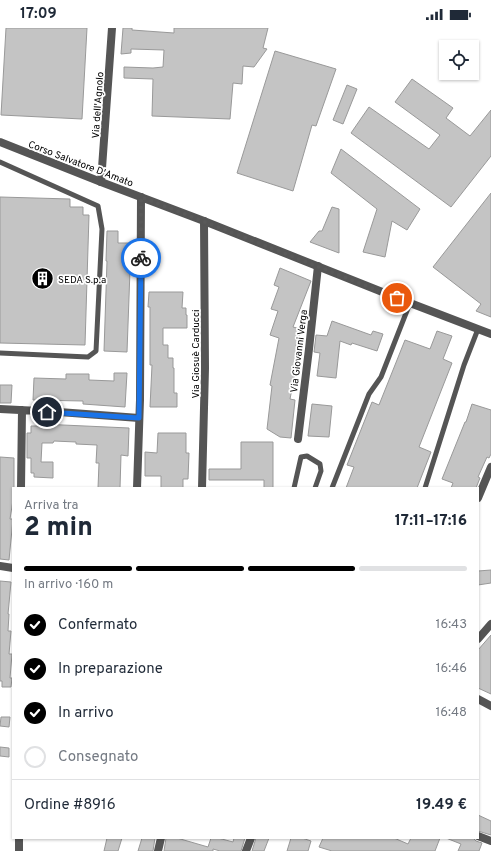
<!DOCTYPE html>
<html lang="it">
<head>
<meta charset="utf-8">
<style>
  :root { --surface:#fff; --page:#f2f2f3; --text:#1f2937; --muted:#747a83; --line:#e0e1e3; --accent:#000 }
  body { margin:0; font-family:Overpass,sans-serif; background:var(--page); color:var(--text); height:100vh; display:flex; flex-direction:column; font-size:15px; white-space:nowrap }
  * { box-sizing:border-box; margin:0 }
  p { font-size:13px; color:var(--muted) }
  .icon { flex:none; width:22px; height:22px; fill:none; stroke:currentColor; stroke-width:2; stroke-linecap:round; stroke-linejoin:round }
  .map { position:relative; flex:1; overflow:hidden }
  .drawer { position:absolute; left:12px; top:459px; width:467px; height:352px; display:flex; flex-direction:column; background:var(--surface); border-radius:0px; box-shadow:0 1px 3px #0004 }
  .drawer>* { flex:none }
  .buttons { position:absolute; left:439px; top:12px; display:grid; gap:8px }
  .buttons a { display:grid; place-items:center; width:40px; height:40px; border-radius:0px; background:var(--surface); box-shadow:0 1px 3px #0004; font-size:20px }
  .pin { position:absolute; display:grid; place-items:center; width:34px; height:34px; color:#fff; margin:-17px; border:2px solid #fff; border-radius:50%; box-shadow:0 1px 4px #0007 }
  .courier { position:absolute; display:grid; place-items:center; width:40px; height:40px; margin:-20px; border:3px solid #1a73e8; border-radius:50%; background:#fff; color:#222; box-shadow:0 1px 5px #0007 }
  .overview em { font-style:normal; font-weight:800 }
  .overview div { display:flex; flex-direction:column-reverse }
  .overview { display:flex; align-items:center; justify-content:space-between; height:68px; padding:0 12px }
  h1 { font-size:26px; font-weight:800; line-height:30px }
  .bar { display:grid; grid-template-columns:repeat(4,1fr); gap:6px 4px; align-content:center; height:48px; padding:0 12px }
  .bar i { height:5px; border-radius:3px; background:var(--line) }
  .bar .selected { background:var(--accent) }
  .bar p { grid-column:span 4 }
  .line { display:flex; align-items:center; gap:10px; padding:0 12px; border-top:1px solid var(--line) }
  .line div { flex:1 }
  ol { padding:0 12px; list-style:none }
  li { display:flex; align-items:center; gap:12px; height:44px }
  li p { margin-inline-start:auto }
  li .icon { padding:4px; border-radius:50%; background:var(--accent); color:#fff; stroke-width:4 }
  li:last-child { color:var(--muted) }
  li i { width:22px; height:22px; border:2px solid var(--line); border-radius:50% }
  .status { display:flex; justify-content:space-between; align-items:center; height:28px; padding:0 20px; background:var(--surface); direction:ltr }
  .status svg { height:11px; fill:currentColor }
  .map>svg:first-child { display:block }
  .building { fill:#c4c4c4; stroke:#999 }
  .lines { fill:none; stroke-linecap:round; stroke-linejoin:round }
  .service { stroke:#555; stroke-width:5 }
  .minor { stroke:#555; stroke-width:8 }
  .tertiary { stroke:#555; stroke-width:8 }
  .done { stroke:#595959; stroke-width:4; stroke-dasharray:0 7.2 }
  .route { stroke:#1a73e8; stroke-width:5 }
  .labels { text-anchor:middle; stroke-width:3.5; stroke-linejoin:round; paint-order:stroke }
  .street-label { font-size:10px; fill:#000; stroke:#fff }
  .poi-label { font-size:10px; fill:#000; stroke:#fff; text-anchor:start }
</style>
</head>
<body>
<div class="status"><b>17:09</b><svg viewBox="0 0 49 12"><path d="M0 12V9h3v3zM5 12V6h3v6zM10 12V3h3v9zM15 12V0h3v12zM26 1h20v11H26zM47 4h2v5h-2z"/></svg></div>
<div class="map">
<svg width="491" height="823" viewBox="0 0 491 823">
  <rect width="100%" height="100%" fill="#fff"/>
  <!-- building -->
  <path class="building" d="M6,0h81l-5,91 -81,-4z
    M123,0h9v2l42,3v-5h94l-5,20 4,1 -13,18 -11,-1 -1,18 -9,-1 -3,36 -78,-3 1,-37 -29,-1v-11l29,1 10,-1 1,-17 -33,-1v4l-10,1z
    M275,23l61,18 -20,57 -4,-1 -19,66 -56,-18z
    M412,51l41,29 -7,10 24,18 21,-26v46l-40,51 -100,-74 18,-26 60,42 11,-14 -45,-33z
    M347,57l10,4 -14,35 -10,-4z
    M341,121l79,60 -13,21 -15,-9 -7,36 -22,-5 14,-43 -46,-36z
    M491,165v124l-15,-6 5,-7 -48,-37z
    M0,169l70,2v8h13v8h6l-4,130 -85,-2z
    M332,179l7,2v44l-29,-11 9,-11h3z
    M107,203h11v12h11l-1,27h2l-3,82 -23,-1 3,-90h-1z
    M280,240l31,13 -18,46 8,2 -5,17 4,1 -10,52 5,1 -4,38 -11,-1 -13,-8 5,-43 -2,-1 9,-47 -9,-3 8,-24 -7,-2 8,-22 -5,-2z
    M149,264h34l-1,16h4v7h1v13h-24v17h5v13h5v10h1v25h3v14h-27l2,-42h-2v-58h-2z
    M332,293l39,14 2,-4 10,3 -6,17 -25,-8 -1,2 -11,-4 -4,37 -19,-2 3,-23 -6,-1 2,-17 11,1z
    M437,303l15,5 -9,23 9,4 -33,84 12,5 -14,36h-71l8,-21 -7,-2 25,-63 7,3 26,-65 25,9z
    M114,345h13l-2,34 -42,-3v-3l-50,-1 1,-22 32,1v-5h23v6l25,1z
    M0,357h12l-1,18h-11z
    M312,376l20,2 -3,31 -21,-1z
    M472,376l19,6v44l-2,4 -2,-1 -9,20 2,1 -4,10h-25l2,-5 -11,-4 23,-57h1z
    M41,396l88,4 -1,28 -7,-1 -1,33h-22l1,-25h-3l1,-18 -21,-1v-2l-22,-1 -1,2h-11l-1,19h12v16l-19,-1v-4h-3v-15h-4v-25h4v-7h10z
    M158,405h28v20h3l-1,26h-5v9h-22v-12h-16v-24l12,1z
    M241,414h32v46h-9v-8h-55v-11h32z
    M0,429l14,1v30h-1v12l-3,19h3l-4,41 -9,-1z
    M491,542v13l-13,2v-14z
    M0,553l11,1 -3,32h1l-1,17h3l-2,23h3l-2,24h2l-1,9h-9v-6h-2z
    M491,607v59l-13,-6v-38z
    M1,689h9l-1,10 -9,-1z
    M0,719l9,1v9l-9,-1z
    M478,787l13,6v14l-13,-4z
    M107,810h15l-4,13h-14z
    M142,810h13l-2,13h-15z
    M166,810h11l31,9 3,-9h7l15,4 1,-4h11l-4,13h-21l-7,-2v2h-49z
    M256,810h13l-5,13h-12z
    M291,810h11l9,3 -3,10h-21z
    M323,810h71l14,6 3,-6h29l-5,13h-103l-13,-4z
    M446,810h27l3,3 6,2 -3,8h-21l3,-7z"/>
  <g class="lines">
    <!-- service -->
    <path class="service" d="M0,134l98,44 4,23 -6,122 -8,6 -88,-4
      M294,460l7,-31 6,-1 13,8 1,7 -6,17
      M332,460l37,-94 12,-17 29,-74
      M425,460l39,-123 14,-36"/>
    <!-- minor -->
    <path class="minor" d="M101,154l11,-154
      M0,381l59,3 80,6
      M298,411l11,-90 9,-83
      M21,460l1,-78
      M137,460l3,-88 1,-203
      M202,460l3,-120 -1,-147
      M478,470l13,-31
      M0,538l13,2
      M478,611l13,-15
      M478,671l13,7
      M478,808l13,5
      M19,823v-13
      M158,823l3,-13
      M246,823l5,-13"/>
    <!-- tertiary -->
    <path class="tertiary" d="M0,114l101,40 103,39 206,82 81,31"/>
  </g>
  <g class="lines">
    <!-- done -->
    <path class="done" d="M141,230v-61l77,30 179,71"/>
    <!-- route -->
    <path class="route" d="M47,384l92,6 2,-160"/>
  </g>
  <!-- icons -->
  <defs>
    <symbol id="building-disc" viewBox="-11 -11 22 22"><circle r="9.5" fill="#000" stroke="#fff"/><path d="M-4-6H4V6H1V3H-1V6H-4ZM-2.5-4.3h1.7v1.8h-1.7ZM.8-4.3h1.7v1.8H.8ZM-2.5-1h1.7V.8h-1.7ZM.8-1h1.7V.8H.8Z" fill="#fff"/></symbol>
  </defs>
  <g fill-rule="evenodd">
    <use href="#building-disc" x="30" y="238" width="25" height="25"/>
  </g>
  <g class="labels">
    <!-- street labels -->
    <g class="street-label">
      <text transform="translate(97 77) rotate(-86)" y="4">Via dell'Agnolo</text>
      <text transform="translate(81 135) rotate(21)" y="4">Corso Salvatore D'Amato</text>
      <text transform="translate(298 323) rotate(-83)" y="4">Via Giovanni Verga</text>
      <text transform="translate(195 326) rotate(-90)" y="4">Via Giosuè Carducci</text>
    </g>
    <!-- poi labels -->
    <g class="poi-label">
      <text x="58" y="255">SEDA S.p.a</text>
    </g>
  </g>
</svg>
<div class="buttons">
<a><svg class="icon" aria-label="locate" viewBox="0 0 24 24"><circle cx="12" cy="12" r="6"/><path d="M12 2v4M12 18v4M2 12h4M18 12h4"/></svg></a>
</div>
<div class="pin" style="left:397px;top:270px;background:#ea580c"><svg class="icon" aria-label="bag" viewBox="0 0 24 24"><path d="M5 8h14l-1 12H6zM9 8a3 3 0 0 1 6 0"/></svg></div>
<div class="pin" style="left:47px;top:384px;background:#1f2937"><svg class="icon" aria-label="home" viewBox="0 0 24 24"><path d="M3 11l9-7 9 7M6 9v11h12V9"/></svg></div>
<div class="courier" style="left:141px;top:230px"><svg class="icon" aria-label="bike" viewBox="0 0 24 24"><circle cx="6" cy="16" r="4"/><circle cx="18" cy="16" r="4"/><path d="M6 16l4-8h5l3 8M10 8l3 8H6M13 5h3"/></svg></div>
<section class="drawer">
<div class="overview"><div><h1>2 min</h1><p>Arriva tra</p></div><em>17:11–17:16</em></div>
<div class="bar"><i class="selected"></i><i class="selected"></i><i class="selected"></i><i></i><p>In arrivo · 160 m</p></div>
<ol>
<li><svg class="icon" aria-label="check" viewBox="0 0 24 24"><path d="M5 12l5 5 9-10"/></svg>Confermato<p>16:43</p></li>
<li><svg class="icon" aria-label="check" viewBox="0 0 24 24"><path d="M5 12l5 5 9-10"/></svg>In preparazione<p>16:46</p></li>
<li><svg class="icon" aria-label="check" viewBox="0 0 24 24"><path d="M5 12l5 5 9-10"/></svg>In arrivo<p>16:48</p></li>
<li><i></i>Consegnato</li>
</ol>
<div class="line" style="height:52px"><div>Ordine #8916</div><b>19.49 €</b></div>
</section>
</div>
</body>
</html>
